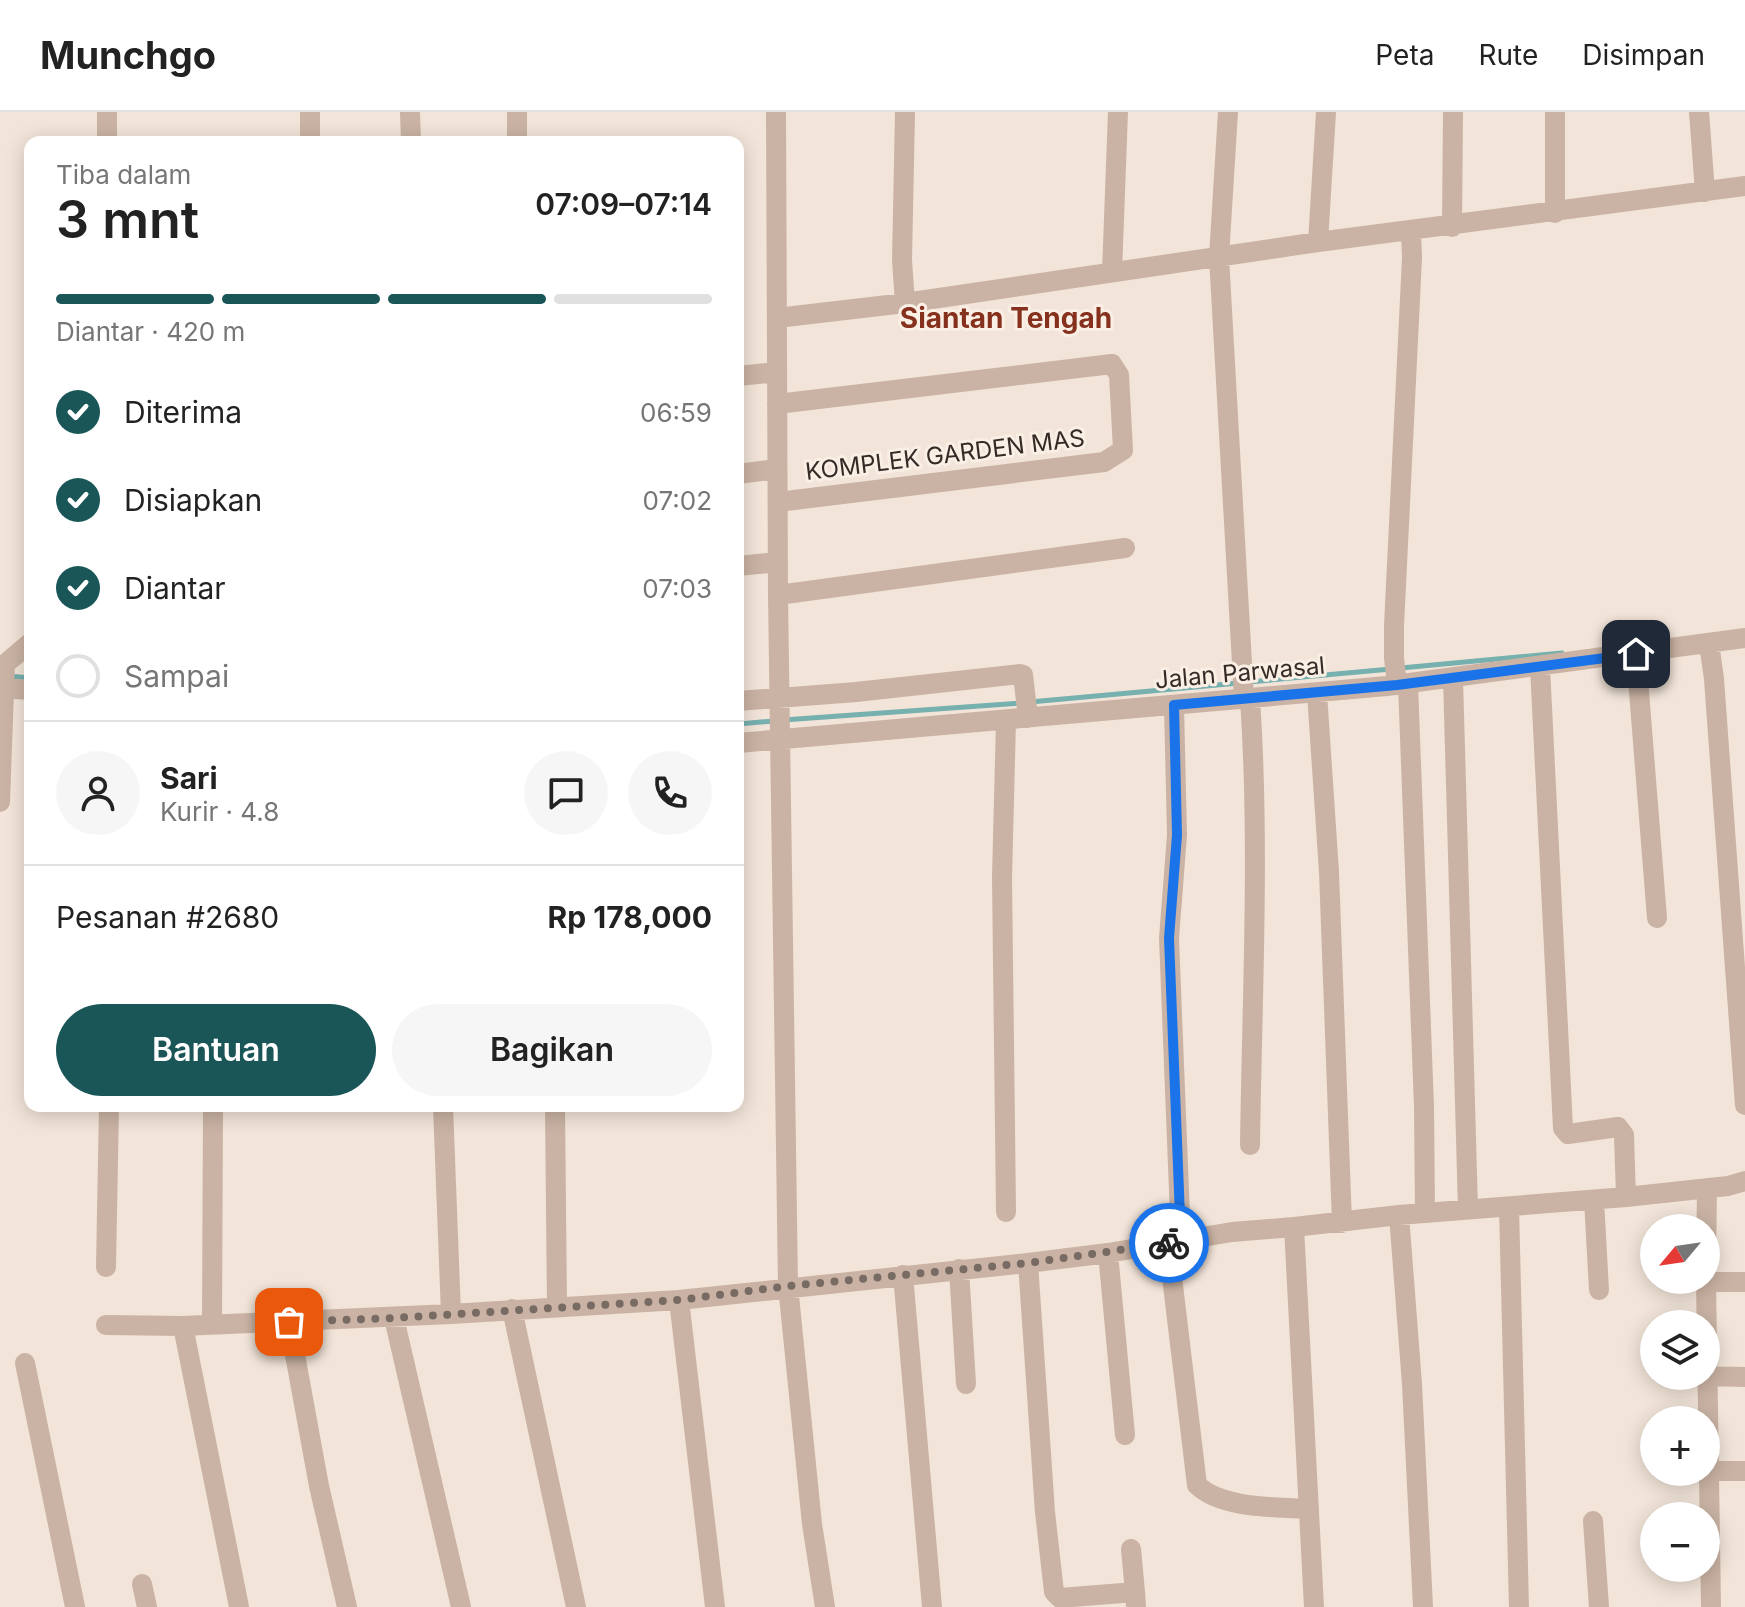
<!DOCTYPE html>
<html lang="id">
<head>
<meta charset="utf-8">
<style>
  :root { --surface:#fff; --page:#f6f6f6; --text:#222; --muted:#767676; --line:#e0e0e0; --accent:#1a5658 }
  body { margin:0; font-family:Inter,sans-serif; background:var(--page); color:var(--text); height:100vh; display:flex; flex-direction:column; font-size:30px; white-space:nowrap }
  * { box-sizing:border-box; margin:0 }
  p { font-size:26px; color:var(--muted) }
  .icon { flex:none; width:44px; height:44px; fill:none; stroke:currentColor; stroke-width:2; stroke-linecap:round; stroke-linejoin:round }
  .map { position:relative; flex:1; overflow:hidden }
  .drawer { position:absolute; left:24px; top:24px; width:720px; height:976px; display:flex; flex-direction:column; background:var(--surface); border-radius:16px; box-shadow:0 4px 20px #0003 }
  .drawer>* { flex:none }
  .needle { width:52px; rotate:241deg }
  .tools { position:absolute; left:1640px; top:1102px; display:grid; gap:16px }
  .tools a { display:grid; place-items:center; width:80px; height:80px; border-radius:50%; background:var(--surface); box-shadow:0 4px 20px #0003; font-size:40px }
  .pin { position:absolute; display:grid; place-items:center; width:68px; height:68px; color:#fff; margin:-34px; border-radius:16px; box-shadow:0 4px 12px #0006 }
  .courier { position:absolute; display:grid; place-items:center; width:80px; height:80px; margin:-40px; border:6px solid #1a73e8; border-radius:50%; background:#fff; color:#222; box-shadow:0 2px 10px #0007 }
  .summary em { font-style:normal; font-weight:600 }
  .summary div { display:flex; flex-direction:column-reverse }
  .summary { display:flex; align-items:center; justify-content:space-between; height:136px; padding:0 32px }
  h1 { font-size:52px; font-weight:600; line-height:60px }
  .bar { display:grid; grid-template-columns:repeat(4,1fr); gap:12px 8px; align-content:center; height:96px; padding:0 32px }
  .bar i { height:10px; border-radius:6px; background:var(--line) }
  .bar .current { background:var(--accent) }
  .bar p { grid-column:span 4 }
  .line { display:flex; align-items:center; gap:20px; padding:0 32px; border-top:2px solid var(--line) }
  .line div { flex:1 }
  .round { display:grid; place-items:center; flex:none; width:84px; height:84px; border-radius:42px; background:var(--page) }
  ol { padding:0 32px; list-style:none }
  li { display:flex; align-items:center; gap:24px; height:88px }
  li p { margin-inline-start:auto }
  li .icon { padding:8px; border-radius:50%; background:var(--accent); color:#fff; stroke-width:4 }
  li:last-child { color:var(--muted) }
  li i { width:44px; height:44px; border:4px solid var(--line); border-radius:50% }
  .action { display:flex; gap:16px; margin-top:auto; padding:16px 32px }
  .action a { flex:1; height:92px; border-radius:48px; background:var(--accent); color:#fff; font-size:32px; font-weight:600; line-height:92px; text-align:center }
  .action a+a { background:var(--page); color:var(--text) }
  header { display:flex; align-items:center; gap:48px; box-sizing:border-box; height:112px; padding:0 40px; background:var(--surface); border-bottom:2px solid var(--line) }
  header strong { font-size:38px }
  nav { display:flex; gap:44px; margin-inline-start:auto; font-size:28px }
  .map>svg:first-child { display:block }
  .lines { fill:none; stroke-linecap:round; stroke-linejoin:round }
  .stream { stroke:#76b0af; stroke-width:5 }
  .minor { stroke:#cab3a4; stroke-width:20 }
  .done { stroke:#776b64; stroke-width:8; stroke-dasharray:0 14.4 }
  .route { stroke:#1a73e8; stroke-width:10 }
  .labels { text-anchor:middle; stroke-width:6; stroke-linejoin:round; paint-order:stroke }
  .street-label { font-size:24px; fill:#352a26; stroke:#faefe4 }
  .quarter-label { font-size:28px; font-weight:bold; fill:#86311d; stroke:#faefe4 }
</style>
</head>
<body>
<header>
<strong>Munchgo</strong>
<nav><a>Peta</a><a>Rute</a><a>Disimpan</a></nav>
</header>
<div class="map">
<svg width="1745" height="1495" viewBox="0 0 1745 1495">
  <rect width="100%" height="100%" fill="#f2e4d8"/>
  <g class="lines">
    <!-- stream -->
    <path class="stream" d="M1401,556l161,-15
      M9,564l21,2
      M1249,570l142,-13
      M1030,590l209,-19
      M783,608l237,-17
      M738,612l35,-3"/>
    <!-- minor -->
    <path class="minor" d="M107,0v30
      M310,0v30
      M410,0l1,30
      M517,0v30
      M776,0l2,483 10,691 24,238 13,83
      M1228,0l-9,145 25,442
      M1555,0v101
      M1699,0l6,80
      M1452,115l1,-115
      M1318,130l8,-130
      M1112,160l6,-160
      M905,191l-3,-43 3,-148
      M777,206l128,-15 413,-61 427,-56
      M738,264l39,-4
      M777,292l335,-40 7,11 4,75 -19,12 -326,40
      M738,362l39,-5
      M738,454l40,-4
      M778,483l347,-47
      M1709,531l5,36 31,426
      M1636,542l21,264
      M1540,555l23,461 5,6 50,-7 6,8 2,62
      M1453,566l15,531
      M1408,572l16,423 1,106
      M1397,573l-3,-27v-32l18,-368 -1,-26
      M0,576l30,2
      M1317,581l12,179 13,351
      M1250,587c10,148 2,297 0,446
      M738,589l118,-9 164,-18 3,1 5,43
      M1174,593l3,130 -8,103 12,304
      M1006,608l-4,158 4,334
      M738,631l649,-57 358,-48
      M0,690l5,-138 25,-21
      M443,994l8,208 228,-14 349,-37 80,-10 124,-21 62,-5 20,380
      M555,994l2,201
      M1594,1088l5,90
      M1509,1095l10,400
      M1399,1103l13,169 11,223
      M1294,1115l105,-12 227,-18 102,-11 17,-5
      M1168,1132l29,241c25,24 80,22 112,24
      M1108,1141l17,182
      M1706,1149l1,-73
      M1028,1151l17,249 9,80 6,6 75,-6 1,15
      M106,1155l3,-161
      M959,1157l7,115
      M903,1163l29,332
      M1706,1168l5,327
      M1706,1170h39
      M679,1188l36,307
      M512,1197l64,298
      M394,1206l67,289
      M289,1210l30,164 28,121
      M106,1213l77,1 268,-12
      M212,1213l1,-219
      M183,1214l56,281
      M25,1251l50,244
      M1707,1264l38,1
      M1709,1359h36
      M1593,1409l6,86
      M1131,1437l4,43
      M142,1472l5,23"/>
  </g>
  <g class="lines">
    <!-- done -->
    <path class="done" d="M289,1210l105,-4 285,-18 109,-14 240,-23 141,-20"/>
    <!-- route -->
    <path class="route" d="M1169,1131l12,-1 -12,-304 8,-103 -3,-130 223,-20 239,-31"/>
  </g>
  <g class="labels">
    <!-- street labels -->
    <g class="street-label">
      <text transform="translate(945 343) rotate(-7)" y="8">KOMPLEK GARDEN MAS</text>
      <text transform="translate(1240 561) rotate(-5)" y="8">Jalan Parwasal</text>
    </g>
    <!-- quarter labels -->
    <g class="quarter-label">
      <text x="1006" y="216">Siantan Tengah</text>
    </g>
  </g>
</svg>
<div class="tools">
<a><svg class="needle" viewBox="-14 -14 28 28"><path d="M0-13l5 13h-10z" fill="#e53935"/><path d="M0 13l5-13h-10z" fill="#767676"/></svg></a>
<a><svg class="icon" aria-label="layers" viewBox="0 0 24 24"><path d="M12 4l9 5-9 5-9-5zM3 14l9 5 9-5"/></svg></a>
<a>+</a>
<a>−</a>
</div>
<div class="pin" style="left:289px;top:1210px;background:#ea580c"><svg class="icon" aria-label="bag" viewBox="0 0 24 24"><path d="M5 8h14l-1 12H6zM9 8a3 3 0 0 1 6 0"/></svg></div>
<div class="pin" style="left:1636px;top:542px;background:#1f2937"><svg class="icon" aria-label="home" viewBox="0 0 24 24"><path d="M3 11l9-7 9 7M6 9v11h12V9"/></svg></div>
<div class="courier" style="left:1169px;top:1131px"><svg class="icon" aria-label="bike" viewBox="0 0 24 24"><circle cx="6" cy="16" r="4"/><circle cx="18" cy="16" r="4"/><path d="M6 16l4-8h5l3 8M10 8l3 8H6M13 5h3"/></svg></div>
<section class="drawer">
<div class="summary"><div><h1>3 mnt</h1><p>Tiba dalam</p></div><em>07:09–07:14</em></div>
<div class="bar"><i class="current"></i><i class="current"></i><i class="current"></i><i></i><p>Diantar · 420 m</p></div>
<ol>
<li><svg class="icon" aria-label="check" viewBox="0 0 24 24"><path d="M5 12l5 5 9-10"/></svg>Diterima<p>06:59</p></li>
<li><svg class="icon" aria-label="check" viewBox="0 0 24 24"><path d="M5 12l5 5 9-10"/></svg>Disiapkan<p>07:02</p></li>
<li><svg class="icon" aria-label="check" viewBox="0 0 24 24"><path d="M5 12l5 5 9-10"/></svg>Diantar<p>07:03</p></li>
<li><i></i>Sampai</li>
</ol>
<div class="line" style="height:144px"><a class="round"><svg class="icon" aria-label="person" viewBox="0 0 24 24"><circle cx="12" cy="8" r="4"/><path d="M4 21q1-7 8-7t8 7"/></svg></a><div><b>Sari</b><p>Kurir · 4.8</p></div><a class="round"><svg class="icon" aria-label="chat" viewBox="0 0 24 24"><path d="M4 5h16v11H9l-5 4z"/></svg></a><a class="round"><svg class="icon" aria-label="phone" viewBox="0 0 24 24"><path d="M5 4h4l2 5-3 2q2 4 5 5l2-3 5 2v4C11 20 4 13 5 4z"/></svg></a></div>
<div class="line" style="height:104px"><div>Pesanan #2680</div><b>Rp 178,000</b></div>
<div class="action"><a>Bantuan</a><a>Bagikan</a></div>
</section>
</div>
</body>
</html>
